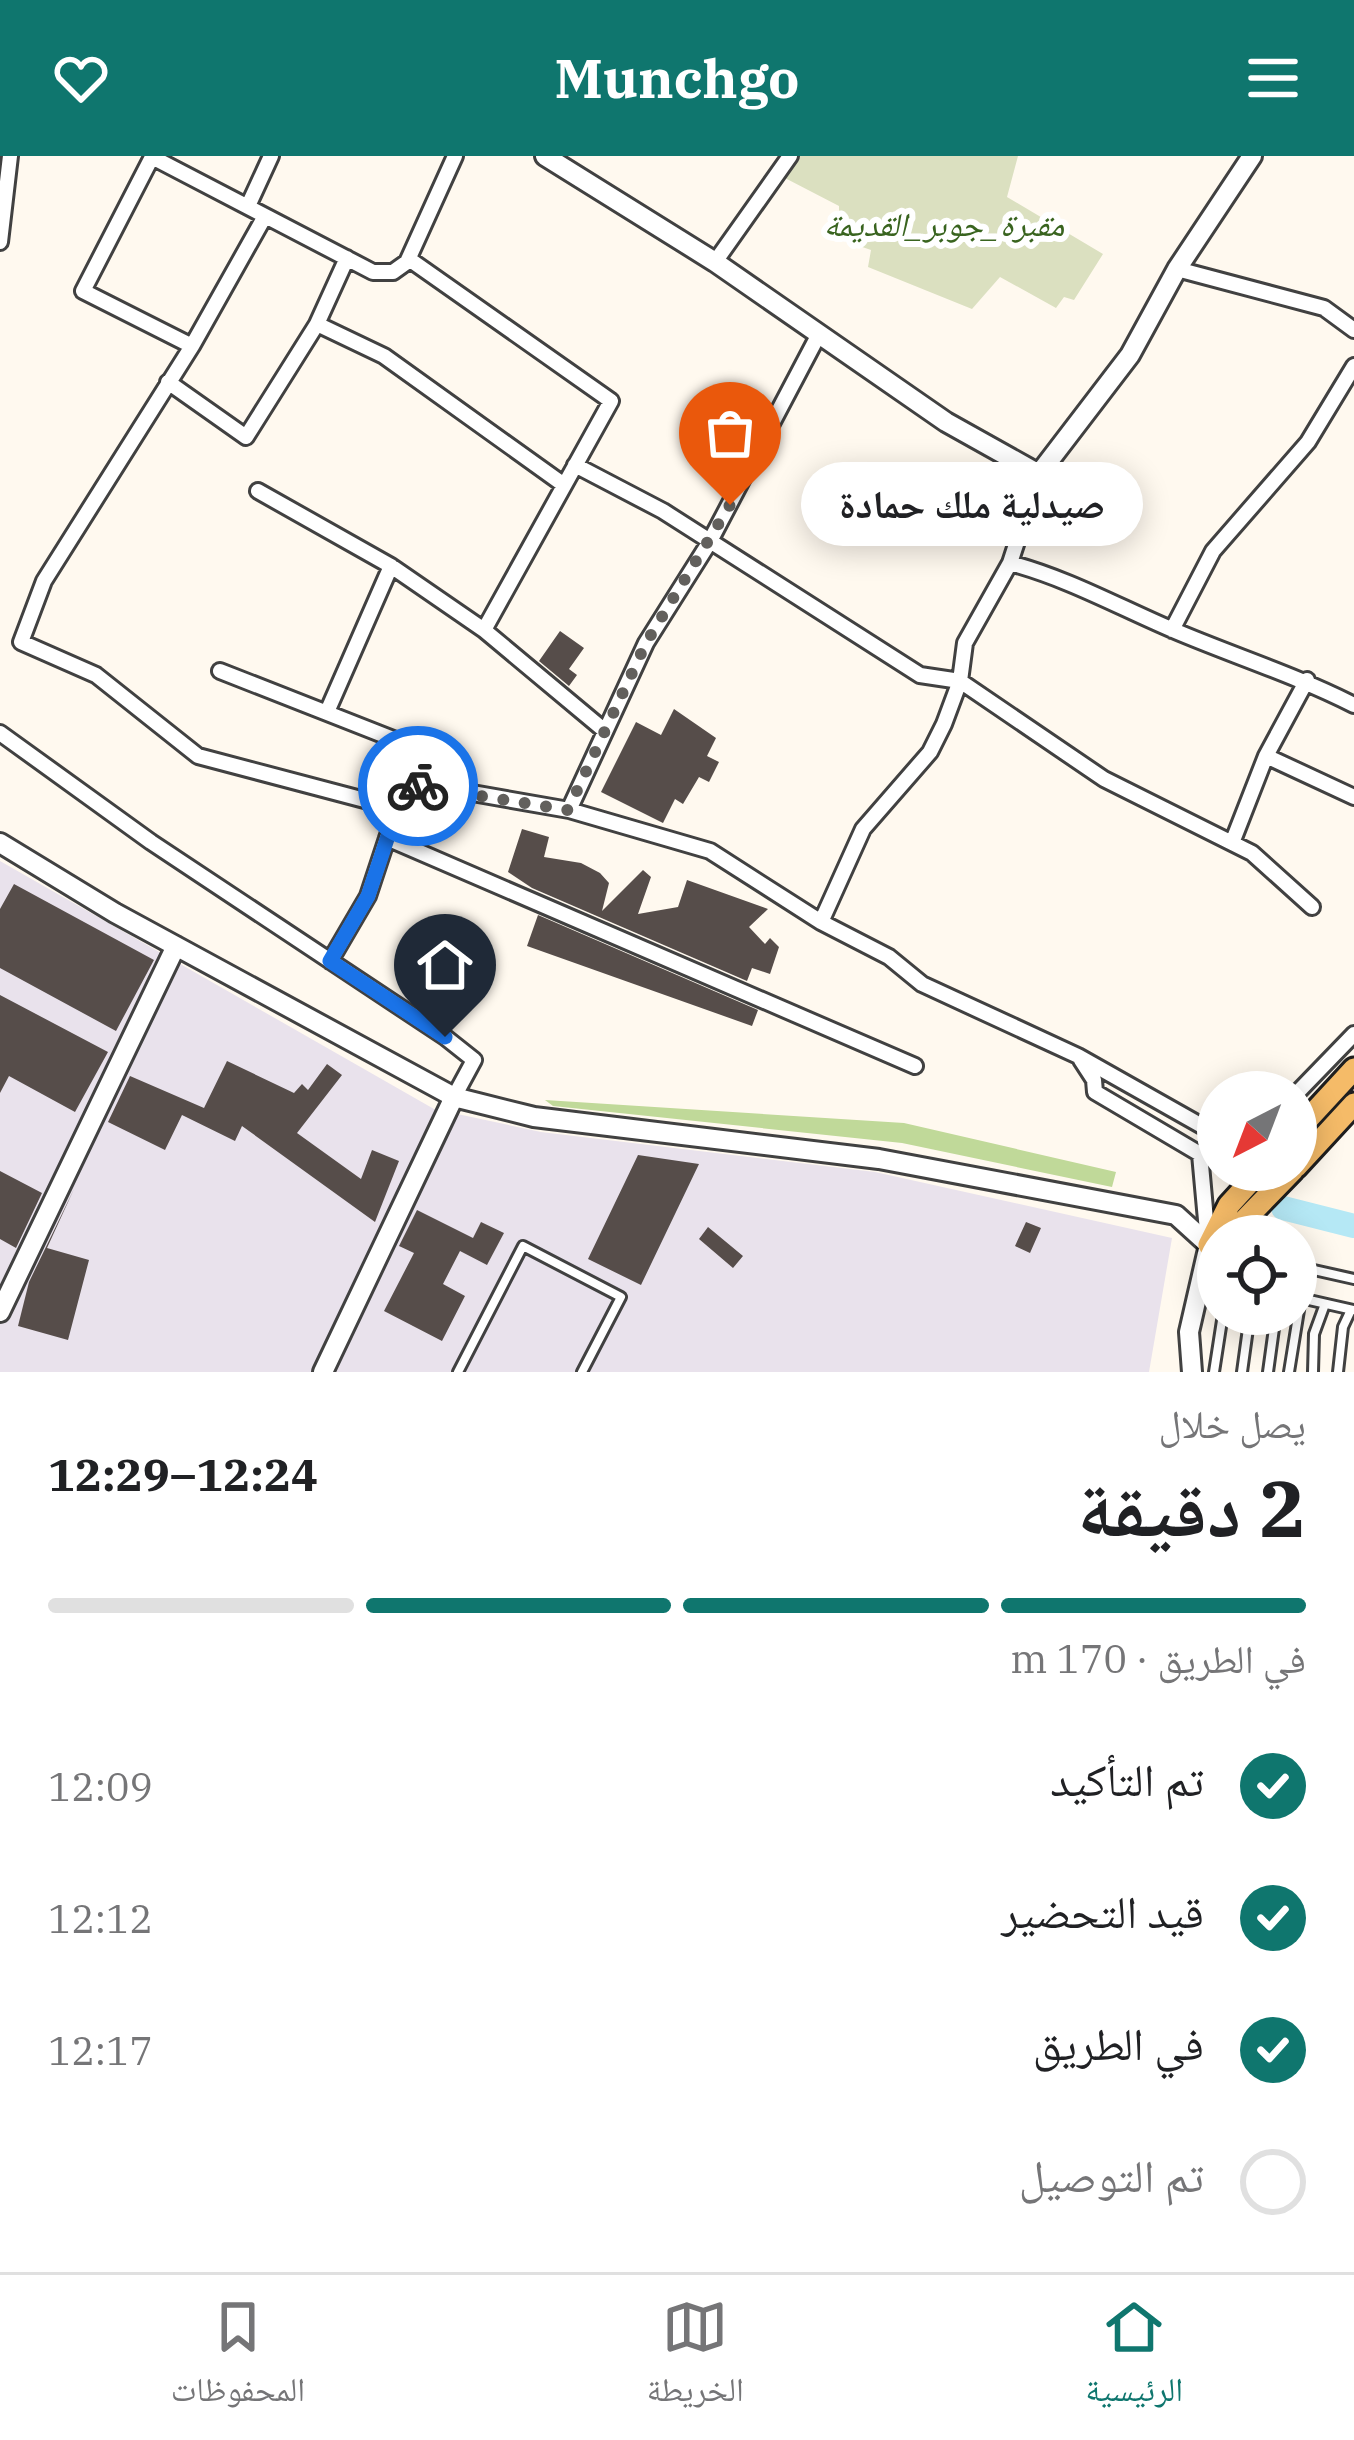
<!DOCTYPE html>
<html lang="ar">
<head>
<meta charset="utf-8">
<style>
  :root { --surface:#fff; --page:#f6f6f6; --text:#202124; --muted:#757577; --line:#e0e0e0; --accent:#0f766e }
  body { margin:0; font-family:"IBM Plex Serif","Noto Naskh Arabic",serif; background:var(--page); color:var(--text); direction:rtl; height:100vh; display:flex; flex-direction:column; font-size:45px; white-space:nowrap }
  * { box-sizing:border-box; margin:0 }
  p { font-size:39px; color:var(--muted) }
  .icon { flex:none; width:66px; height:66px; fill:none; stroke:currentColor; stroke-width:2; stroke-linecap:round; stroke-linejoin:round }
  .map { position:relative; height:1216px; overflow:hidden; direction:ltr }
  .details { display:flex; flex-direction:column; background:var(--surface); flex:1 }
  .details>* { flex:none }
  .needle { width:78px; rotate:222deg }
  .fabs { position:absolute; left:1197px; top:915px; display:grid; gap:24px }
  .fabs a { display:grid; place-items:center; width:120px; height:120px; border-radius:50%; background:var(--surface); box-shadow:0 6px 30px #0003; font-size:60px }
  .pin { position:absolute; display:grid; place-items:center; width:102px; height:102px; color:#fff; margin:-123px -51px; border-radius:50% 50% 50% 0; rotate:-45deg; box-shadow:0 0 12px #0007 }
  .pin .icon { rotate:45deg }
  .courier { position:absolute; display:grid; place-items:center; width:120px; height:120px; margin:-60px; border:9px solid #1a73e8; border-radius:50%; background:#fff; color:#222; box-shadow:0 3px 15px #0007 }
  .bubble { position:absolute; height:84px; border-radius:42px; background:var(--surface); box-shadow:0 6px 30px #0003; font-size:39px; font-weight:700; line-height:84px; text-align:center; direction:rtl }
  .summary em { font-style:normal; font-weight:700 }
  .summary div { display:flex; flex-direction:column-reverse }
  .summary { display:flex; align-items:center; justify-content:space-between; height:204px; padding:0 48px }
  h1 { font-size:78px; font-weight:700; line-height:90px }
  .bar { display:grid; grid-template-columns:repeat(4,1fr); gap:18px 12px; align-content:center; height:144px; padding:0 48px }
  .bar i { height:15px; border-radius:9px; background:var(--line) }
  .bar .on { background:var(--accent) }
  .bar p { grid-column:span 4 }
  ol { padding:0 48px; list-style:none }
  li { display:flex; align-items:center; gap:36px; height:132px }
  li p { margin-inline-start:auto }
  li .icon { padding:12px; border-radius:50%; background:var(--accent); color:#fff; stroke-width:4 }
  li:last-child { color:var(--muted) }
  li i { width:66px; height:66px; border:6px solid var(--line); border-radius:50% }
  header { display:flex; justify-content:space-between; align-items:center; height:156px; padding:0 48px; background:var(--accent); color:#fff; font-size:54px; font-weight:700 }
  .menu { display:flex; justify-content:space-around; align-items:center; height:168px; border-top:3px solid var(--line); background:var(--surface); font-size:33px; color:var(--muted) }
  .menu a { display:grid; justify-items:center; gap:6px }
  .menu .on { color:var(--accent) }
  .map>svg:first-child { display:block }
  .industrial { fill:#e9e2ec }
  .forest { fill:#c0d999 }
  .cemetery { fill:#dbe0c0 }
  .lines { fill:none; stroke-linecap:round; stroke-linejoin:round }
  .river { stroke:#b5e8f5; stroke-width:24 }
  .building { fill:#564d4a }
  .service-casing { stroke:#414141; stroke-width:14 }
  .minor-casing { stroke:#414141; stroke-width:20 }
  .tertiary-casing { stroke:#414141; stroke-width:24 }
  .primary-casing { stroke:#1f1f1f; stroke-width:27 }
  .service { stroke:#fff; stroke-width:8 }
  .minor { stroke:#fff; stroke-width:14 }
  .tertiary { stroke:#fff; stroke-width:18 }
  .primary { stroke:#f5bb68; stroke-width:21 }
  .done { stroke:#62605d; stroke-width:12; stroke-dasharray:0 21.6 }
  .route { stroke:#1a73e8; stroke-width:15 }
  .labels { text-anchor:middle; stroke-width:12; stroke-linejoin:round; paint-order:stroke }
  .park-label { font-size:33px; font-style:italic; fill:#39641f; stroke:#fff }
</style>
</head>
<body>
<header><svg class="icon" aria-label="menu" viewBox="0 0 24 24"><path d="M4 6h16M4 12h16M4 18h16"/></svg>Munchgo<svg class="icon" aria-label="heart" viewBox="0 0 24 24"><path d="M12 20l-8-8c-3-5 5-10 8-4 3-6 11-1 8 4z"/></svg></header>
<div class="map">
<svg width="1354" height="1216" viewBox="0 0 1354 1216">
  <rect width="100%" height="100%" fill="#fff9ef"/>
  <!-- industrial -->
  <path class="industrial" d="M0,705l434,248 107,23 334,40 297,66 -23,134h-1149z"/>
  <!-- forest -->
  <path class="forest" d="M545,944l359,23 212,49 -4,15 -210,-44 -349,-37z"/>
  <!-- cemetery -->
  <path class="cemetery" d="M799,0h219l-11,41 96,57 -29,46 -10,-3 -8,11 -56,-31 -28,32 -104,-42 3,-17 -32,-11v-33l-56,-29z"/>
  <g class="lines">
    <!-- river -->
    <path class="river" d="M1283,1052l71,18"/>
  </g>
  <!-- building -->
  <path class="building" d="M560,475l24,17 -15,21 8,6 -8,11 -30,-25z
    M674,553l42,29 -9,18 12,6 -10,20 -10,-5 -16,27 -8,-5 -12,24 -62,-31 35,-70 25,13z
    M522,673l27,8 -5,20 37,6 19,10 9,10 -7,28 41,-41 8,7 -13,37 40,-7 9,-27 81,29 -19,18 16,17 5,-6 9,9 -9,27 -18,-6 -5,13 -215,-93 -24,-16z
    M14,728l140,76 -38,71 -116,-63v-59z
    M538,759l220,95 -6,16 -225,-80z
    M0,839l108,57 -33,60 -66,-36 -9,17z
    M227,905l67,32 8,-9 6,6 19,-26 15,11 -45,58 64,46 11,-29 27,11 -24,61 -133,-96 -7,15 -53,-26 -17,35 -57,-28 22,-46 74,32z
    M638,999l61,9 -58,121 -53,-26z
    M0,1015l42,22 -26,55 -16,-9z
    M74,1033l-27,59 42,12 -21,80 -50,-14 11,-44z
    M417,1054l56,28 8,-16 23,11 -17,32 -27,-14 -17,33 22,12 -23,45 -58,-30 30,-58 -15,-7z
    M1026,1066l15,6 -11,25 -15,-7z
    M708,1071l35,29 -10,12 -34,-29z"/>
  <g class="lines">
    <defs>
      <path id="service" d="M1296,1110l58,13
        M1296,1141l57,13
        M458,1216l65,-126 98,51 -39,75
        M1214,1216l9,-58
        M1242,1216l8,-58
        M1268,1216l8,-58
        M1289,1216l12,-74
        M1313,1216l1,-38 11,-30
        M1338,1216l5,-45 8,-17"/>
      <path id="minor" d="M248,50l23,-50
        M265,60l-73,130 -148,235 -23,61 75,33 102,81 178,47 24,-4 21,-15 148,26 141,41 111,71 68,35 33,27 156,72 140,79
        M0,86l10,-86
        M347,102l-30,66 67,32 180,129
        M409,103l202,142 -127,229
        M715,106l75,-106
        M1177,113l147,39 30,22
        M192,190l-109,-55 69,-134 221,115h20l14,-10 48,-106
        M168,226l78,55 71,-113
        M575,309l88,46 257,164 40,6 144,98 148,74 60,54
        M258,335l133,75 93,64 121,101
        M1010,407c59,16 107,43 163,67 61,26 122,45 181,75
        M1172,474l41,-79 95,-109 46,-76
        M220,515l186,73 10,12 5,28
        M327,556l64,-146
        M0,577l151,109 294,195 29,23 -20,37
        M1266,600l88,41
        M569,654l77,-167 63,-100 110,-209
        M387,682l528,228
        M1232,687l34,-87 41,-76
        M821,766l42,-93 67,-77 14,-28 16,-43 5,-38 45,-80 29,-89
        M330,805l38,-65 32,-97
        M1081,904l13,20 1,12 105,62 8,88
        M1296,938l58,-60"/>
      <path id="tertiary" d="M545,0l170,106 231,160 93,52 91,-119 47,-86 75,-113
        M0,687l115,70 339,184 80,20 345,42 297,56 33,30 -20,87 3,40
        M0,1156l176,-366
        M323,1216l131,-275"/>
      <path id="primary" d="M1296,976l58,-63
        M1296,1011l58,-63
        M1229,1080l64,-66
        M1209,1089l20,-40 32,-35"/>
    </defs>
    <!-- service casing -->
    <use href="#service" class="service-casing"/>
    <!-- minor casing -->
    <use href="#minor" class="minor-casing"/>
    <!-- tertiary casing -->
    <use href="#tertiary" class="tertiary-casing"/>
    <!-- primary casing -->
    <use href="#primary" class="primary-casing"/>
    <!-- service -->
    <use href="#service" class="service"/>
    <!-- minor -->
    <use href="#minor" class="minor"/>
    <!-- tertiary -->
    <use href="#tertiary" class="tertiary"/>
    <!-- primary -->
    <use href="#primary" class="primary"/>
  </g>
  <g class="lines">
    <!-- done -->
    <path class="done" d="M418,630l150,24 78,-167 84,-138"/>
    <!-- route -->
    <path class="route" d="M418,630l-18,14 -32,96 -38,65 115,76"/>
  </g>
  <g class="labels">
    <!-- park labels -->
    <g class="park-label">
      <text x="944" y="80">مقبرة_جوبر_القديمة</text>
    </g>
  </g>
</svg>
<div class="fabs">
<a><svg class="needle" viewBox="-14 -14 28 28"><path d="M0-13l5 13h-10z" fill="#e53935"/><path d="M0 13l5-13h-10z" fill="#757577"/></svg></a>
<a><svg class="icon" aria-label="locate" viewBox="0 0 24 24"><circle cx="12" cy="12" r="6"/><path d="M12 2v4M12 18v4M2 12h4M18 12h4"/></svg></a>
</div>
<div class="pin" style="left:730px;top:349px;background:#ea580c"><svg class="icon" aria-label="bag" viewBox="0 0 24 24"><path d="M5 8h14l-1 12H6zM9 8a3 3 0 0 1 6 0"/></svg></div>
<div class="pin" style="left:445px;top:881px;background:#1f2937"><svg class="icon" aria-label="home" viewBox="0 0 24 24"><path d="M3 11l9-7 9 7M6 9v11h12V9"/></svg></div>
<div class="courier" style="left:418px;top:630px"><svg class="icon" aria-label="bike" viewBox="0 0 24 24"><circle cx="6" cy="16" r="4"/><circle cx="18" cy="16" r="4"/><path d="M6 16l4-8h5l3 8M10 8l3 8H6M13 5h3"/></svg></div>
<div class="bubble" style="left:801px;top:306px;width:342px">صيدلية ملك حمادة</div>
</div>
<section class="details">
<div class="summary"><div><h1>2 دقيقة</h1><p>يصل خلال</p></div><em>12:24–12:29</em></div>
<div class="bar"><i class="on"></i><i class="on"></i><i class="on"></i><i></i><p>في الطريق · 170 m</p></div>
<ol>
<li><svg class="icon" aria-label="check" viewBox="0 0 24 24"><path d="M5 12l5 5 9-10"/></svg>تم التأكيد<p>12:09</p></li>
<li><svg class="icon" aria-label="check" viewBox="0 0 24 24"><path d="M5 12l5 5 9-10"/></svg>قيد التحضير<p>12:12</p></li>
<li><svg class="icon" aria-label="check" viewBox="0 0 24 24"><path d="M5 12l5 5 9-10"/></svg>في الطريق<p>12:17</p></li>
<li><i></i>تم التوصيل</li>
</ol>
</section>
<nav class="menu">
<a class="on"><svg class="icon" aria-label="home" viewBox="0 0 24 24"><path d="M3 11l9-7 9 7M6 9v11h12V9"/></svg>الرئيسية</a>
<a><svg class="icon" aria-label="map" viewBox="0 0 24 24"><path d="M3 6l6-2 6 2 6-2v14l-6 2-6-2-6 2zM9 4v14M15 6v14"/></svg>الخريطة</a>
<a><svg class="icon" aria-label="saved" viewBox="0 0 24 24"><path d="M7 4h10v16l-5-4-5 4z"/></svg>المحفوظات</a>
</nav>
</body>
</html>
